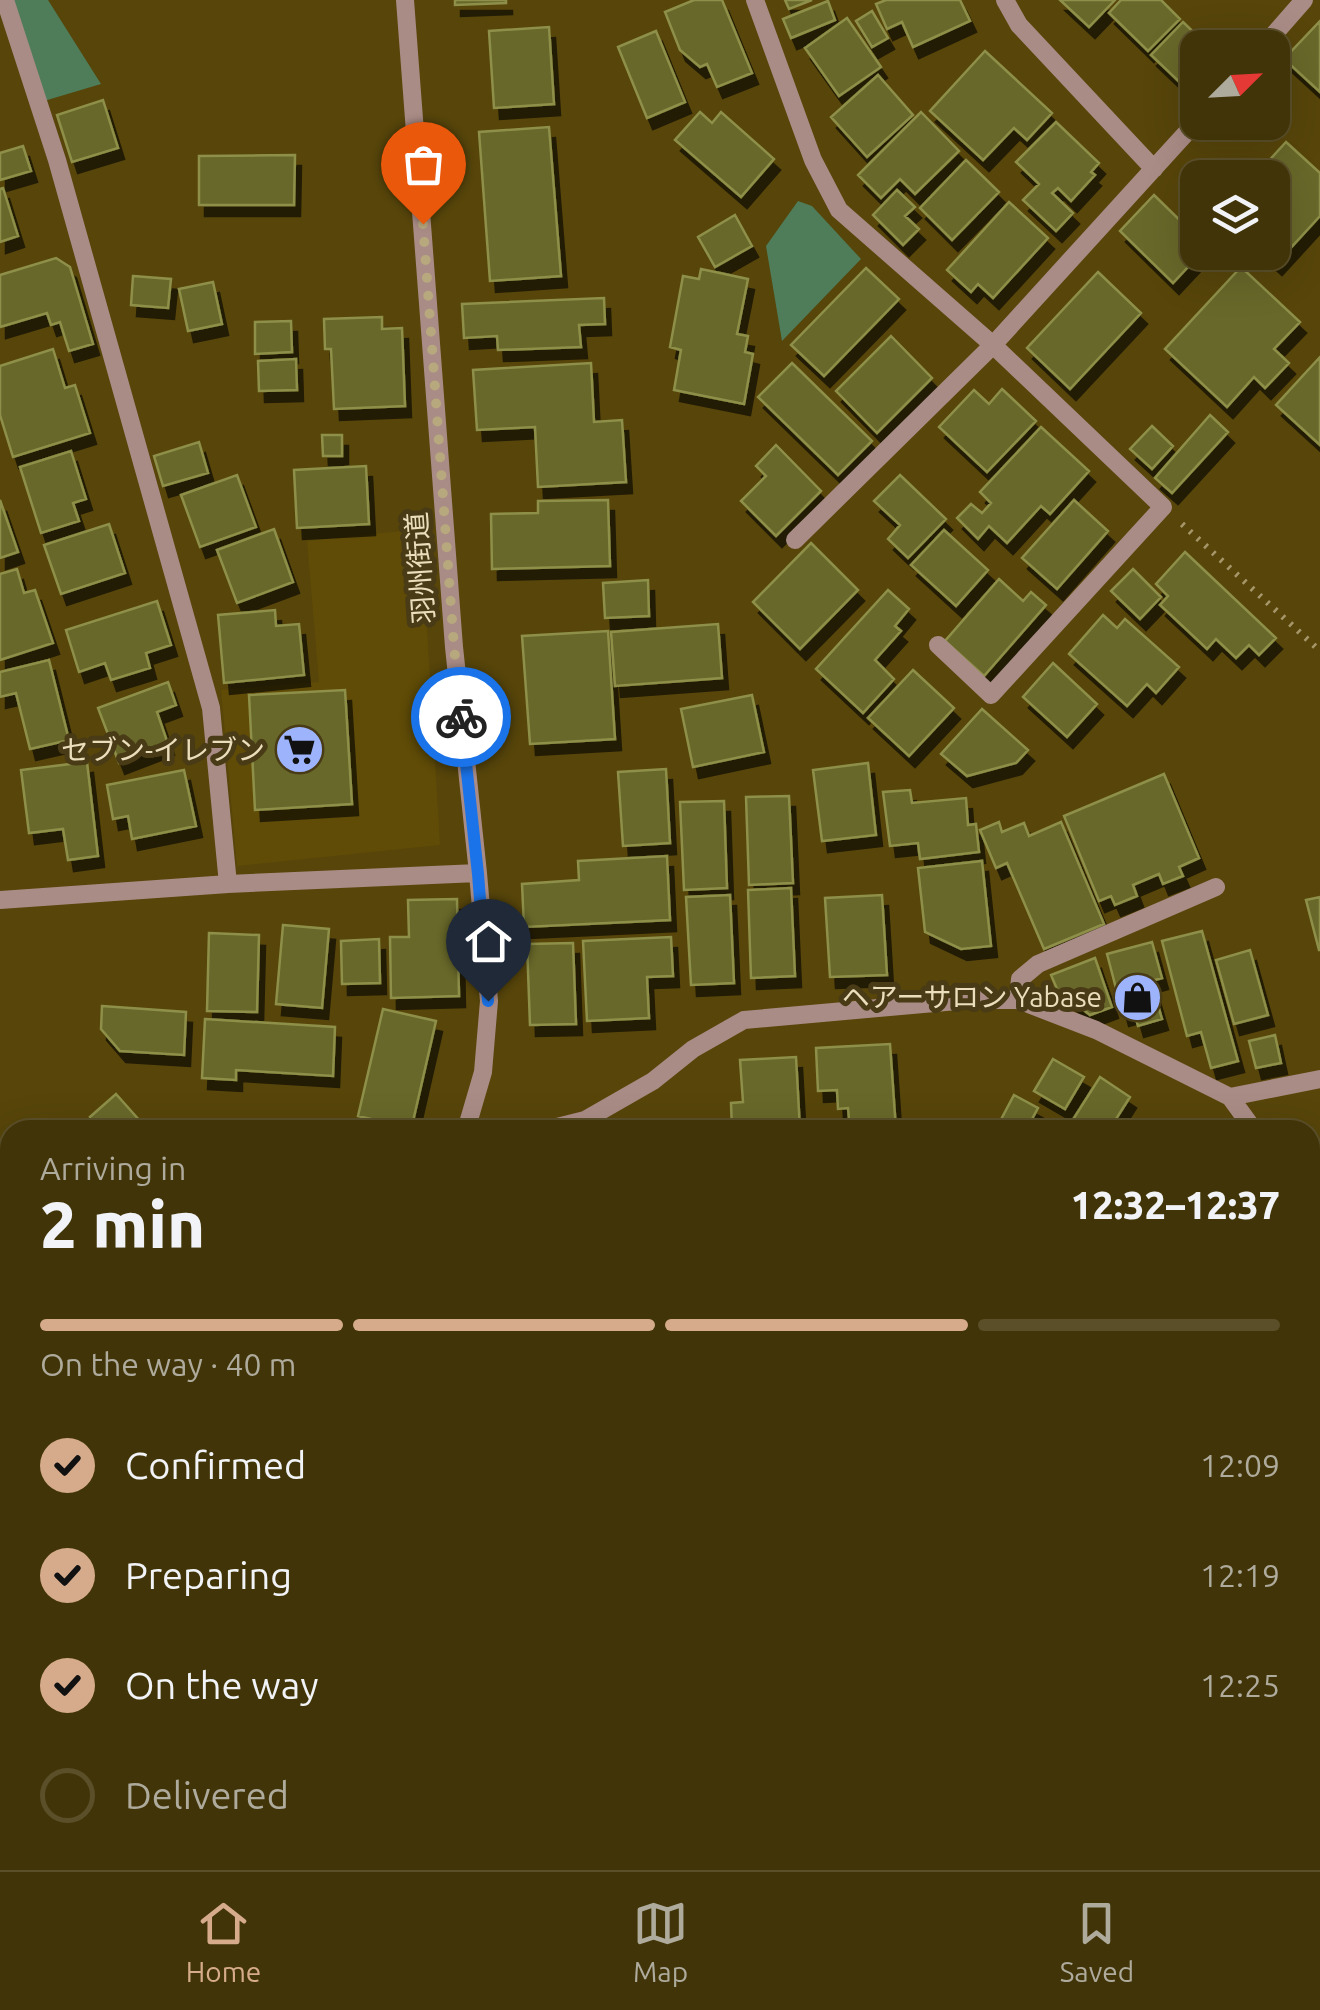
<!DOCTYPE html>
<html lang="en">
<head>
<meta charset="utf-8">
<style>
  :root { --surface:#413408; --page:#4c3f16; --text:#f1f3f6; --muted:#aeaa9c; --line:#5a4f29; --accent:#d6ab8b }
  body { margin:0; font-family:Ubuntu,"Noto Sans JP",sans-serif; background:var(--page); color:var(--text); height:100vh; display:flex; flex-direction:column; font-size:38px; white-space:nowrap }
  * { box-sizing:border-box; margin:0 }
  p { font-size:32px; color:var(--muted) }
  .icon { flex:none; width:55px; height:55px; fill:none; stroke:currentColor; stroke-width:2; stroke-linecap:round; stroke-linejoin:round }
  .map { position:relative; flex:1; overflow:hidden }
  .side { position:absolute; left:0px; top:1120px; width:1320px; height:750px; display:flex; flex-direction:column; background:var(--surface); border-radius:30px 30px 0 0; box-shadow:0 10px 40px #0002,0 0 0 2px var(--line) }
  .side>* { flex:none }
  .needle { width:65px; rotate:66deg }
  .fabs { position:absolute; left:1180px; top:30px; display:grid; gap:20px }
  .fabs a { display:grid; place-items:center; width:110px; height:110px; border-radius:20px; background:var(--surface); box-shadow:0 10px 40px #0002,0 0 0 2px var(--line); font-size:50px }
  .pin { position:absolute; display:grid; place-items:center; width:85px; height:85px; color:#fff; margin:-102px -42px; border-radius:50% 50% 50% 0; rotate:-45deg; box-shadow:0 0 10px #0007 }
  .pin .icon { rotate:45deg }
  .courier { position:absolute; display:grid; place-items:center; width:100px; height:100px; margin:-50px; border:8px solid #1a73e8; border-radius:50%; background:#fff; color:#222; box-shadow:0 2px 12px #0007 }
  .overview em { font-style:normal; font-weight:800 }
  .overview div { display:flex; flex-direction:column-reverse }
  .overview { display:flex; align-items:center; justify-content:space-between; height:170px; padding:0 40px }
  h1 { font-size:65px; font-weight:800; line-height:75px }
  .bar { display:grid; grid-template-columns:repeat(4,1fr); gap:15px 10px; align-content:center; height:120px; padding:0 40px }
  .bar i { height:12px; border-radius:8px; background:var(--line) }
  .bar .current { background:var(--accent) }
  .bar p { grid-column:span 4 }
  ol { padding:0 40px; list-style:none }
  li { display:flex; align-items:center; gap:30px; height:110px }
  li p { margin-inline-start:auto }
  li .icon { padding:10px; border-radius:50%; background:var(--accent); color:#111; stroke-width:4 }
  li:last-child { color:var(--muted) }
  li i { width:55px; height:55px; border:5px solid var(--line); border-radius:50% }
  .tabs { display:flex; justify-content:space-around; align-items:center; height:140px; border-top:2px solid var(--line); background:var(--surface); font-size:28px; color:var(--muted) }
  .tabs a { display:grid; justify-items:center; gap:5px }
  .tabs .current { color:var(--accent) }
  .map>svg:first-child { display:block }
  .built { fill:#604c07 }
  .green { fill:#4f7c59 }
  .building { fill:#67682a; stroke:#8e9049; stroke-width:2.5; filter:url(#shadow) }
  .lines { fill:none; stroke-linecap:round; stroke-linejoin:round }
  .path { stroke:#a69669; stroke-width:6; stroke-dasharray:2.5 8; stroke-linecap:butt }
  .minor { stroke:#aa8c86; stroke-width:18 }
  .done { stroke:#b7a87e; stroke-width:10; stroke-dasharray:0 18 }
  .route { stroke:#1a73e8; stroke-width:12 }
  .labels { text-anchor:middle; stroke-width:10; stroke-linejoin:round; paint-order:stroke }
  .street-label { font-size:28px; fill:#ebdebc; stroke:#483b16 }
  .poi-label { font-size:28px; fill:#ebdebc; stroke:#483b16; text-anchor:end }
</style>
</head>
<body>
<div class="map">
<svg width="1320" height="1870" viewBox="0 0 1320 1870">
  <defs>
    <filter id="shadow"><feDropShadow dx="6" dy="11" stdDeviation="0" flood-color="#0009"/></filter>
  </defs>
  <rect width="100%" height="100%" fill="#57450a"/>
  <!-- built -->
  <path class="built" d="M421,529l19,316 -203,21 -16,-176 98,-8 -12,-141z"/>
  <!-- green -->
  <path class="green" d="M13,0h35l53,84 -57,17z
    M798,201l14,5 49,53 -79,82 -16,-95z"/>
  <!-- building -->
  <path class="building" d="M455,0h51v3l-51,2z
    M694,0h28l30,73 -35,14 -10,-23 -7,3 -20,-17 -15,-38z
    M785,0h27l-23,9z
    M886,0h74l10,21 -57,26 -11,-25 -15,7 -11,-25z
    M1060,0h55l-26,27z
    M1121,0h40l19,19 -32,32 -39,-38z
    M828,1l7,19 -44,18 -8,-19z
    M872,11l16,27 -16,9 -16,-26z
    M847,18l34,49 -42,29 -34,-48z
    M1320,21v71l-36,-33z
    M1183,22l27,26h-12v38l-7,7 -40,-38z
    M549,27l5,77 -60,4 -5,-77z
    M656,31l29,71 -38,16 -29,-71z
    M985,51l67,62 -25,27 -13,-12 -31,32 -53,-49z
    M878,75l35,40 -46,42 -36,-40z
    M103,100l15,48 -46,14 -15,-47z
    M700,112l12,11 9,-11 53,47 -33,38 -66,-57z
    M921,112l38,39 -44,43 -15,-15 -19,19 -23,-23z
    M1056,122l43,41 -8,9 4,3 -24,26 -13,-13 -6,5 21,20 -17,18 -33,-31 16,-16 -23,-22z
    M549,127l12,149 -71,5 -11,-149z
    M1286,142l34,31v43l-44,48 -13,-12h9v-74h-19z
    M23,146l8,25 -31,9v-27z
    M295,155l-1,50h-95v-49z
    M966,160l33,32 -47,48 -32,-32z
    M3,188l15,48 -18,6v-53z
    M897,190l18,17 -10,9 14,13 -16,16 -30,-30z
    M1154,195l44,43v14h4l-29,31 -53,-52z
    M1009,202l39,36 -55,60 -15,-14 -7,8 -24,-22z
    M735,215l17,31 -37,21 -17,-30z
    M56,258l14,9 23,77 -24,7 -9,-29 -9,3 -4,-12 -47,14v-52z
    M1241,267l59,55 -26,27 15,14 -24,25 -11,-11 -27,30 -62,-58z
    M866,268l33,31 -75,77 -33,-31z
    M701,269l47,10 -11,55 11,2 -3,16 8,2 -9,50 -70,-14 7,-40 -11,-3 13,-71 16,3z
    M1098,272l43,41 -71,76 -43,-41z
    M133,276l38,3 -3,29 -37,-3z
    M213,282l9,42 -34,7 -9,-42z
    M604,298l1,26 -26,1 2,22 -83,3 -1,-14 -33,2 -2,-34z
    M382,317v12l20,-1 3,78 -71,3 -3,-60h-6l-1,-30z
    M291,321l1,31 -37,2v-32z
    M891,336l41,42 -55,55 -41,-42z
    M53,349l12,39 10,-3 15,48 -77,24 -13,-42v-49z
    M1320,357v88l-44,-40z
    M296,359l1,31 -38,1 -1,-30z
    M591,363l3,59 28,-2 4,62 -88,5 -3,-60 -58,3 -4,-60z
    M792,363l80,78 -34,34 -80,-78z
    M1002,389l34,32 -49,51 -48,-45 35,-37 15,14z
    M1210,415l18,17 -56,61 -17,-15z
    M1152,426l21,20 -21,23 -22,-20z
    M1041,427l48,44 -39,43 -9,-8 -34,37 -18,-17 -11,13 -21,-21 14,-14 11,9 9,-10 -11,-11z
    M322,435h20v21h-19z
    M199,442l9,31 -45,13 -9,-30z
    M776,445l45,46 -45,45 -35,-35 25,-25 -10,-10z
    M71,451l15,48 -13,4 6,18 -38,12 -21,-66z
    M366,466l3,58 -72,4 -3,-58z
    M237,475l19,52 -56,20 -19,-52z
    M900,475l46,44 -38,39 -20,-19 12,-14 -26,-24z
    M0,500l18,52 -18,6z
    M608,500l2,66 -118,3 -1,-55 47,-1v-12z
    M1074,500l34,31 -51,58 -35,-31z
    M109,524l16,49 -64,21 -17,-49z
    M274,529l19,53 -56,21 -20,-53z
    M944,530l44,40 -32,36 -45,-41z
    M811,543l47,47 -58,59 -47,-47z
    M1185,552l91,86 -17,17 -10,-10 -13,13 -20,-19 -9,10 -47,-44 8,-9 -12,-12z
    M17,569l7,24 11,-3 18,53 -53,17v-86z
    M1133,569l28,28 -21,22 -29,-28z
    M999,579l24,22 8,-9 15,13 -62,71 -39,-35z
    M648,580l1,36 -44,2 -2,-35z
    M888,590l21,19 -14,17 6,5 -26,29 19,19 -31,34 -47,-44z
    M157,601l14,44 -25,8 4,15 -39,12 -6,-17 -26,9 -13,-42z
    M275,610l1,16 23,-2 5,51 -80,8 -6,-68z
    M1103,615l14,13 8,-9 54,48 -23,26 -9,-9 -20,22 -58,-52z
    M718,624l4,54 -107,8 -4,-54z
    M608,631l7,108 -85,5 -8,-108z
    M49,660l20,80 -39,9 -14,-56 -16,4v-25z
    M1053,663l44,41 -30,33 -44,-40z
    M913,670l41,38 -45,48 -41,-38z
    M168,682l8,23 -19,7 11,32 -49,19 -21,-55z
    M345,690l7,114 -97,6 -6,-115z
    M752,695l12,57 -71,15 -12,-58z
    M982,709l46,41 -12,13 -49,13 -26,-22z
    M87,762l11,94 -30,4 -5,-31 -34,4 -8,-63z
    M868,763l8,72 -54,6 -9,-71z
    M666,769l4,74 -47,3 -5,-74z
    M184,770l12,56 -64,13 -4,-23 -15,3 -6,-34z
    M1164,774l35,84 -20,9 4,9 -20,8 -4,-10 -26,11 4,11 -22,9 -4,-9 -12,5 -35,-85z
    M910,790l2,13 54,-5 2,27 8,-1 3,28 -59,7 -2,-16 -28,3 -7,-54z
    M789,796l4,87 -44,2 -3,-88z
    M724,801l3,87 -43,2 -4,-88z
    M999,822l3,10 22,-9 5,13 32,-14 43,102 -60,25 -37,-86 -11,5 -16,-38z
    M667,856l3,64 -146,7 -2,-43 57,-4 -1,-19z
    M982,861l9,85 -30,3 -36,-17 -7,-64z
    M791,888l4,88 -44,2 -3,-88z
    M730,895l4,88 -43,2 -5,-88z
    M882,895l5,80 -57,2 -5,-79z
    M1320,897v53h-1l-13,-50z
    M457,899l2,97 -68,2 -1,-61h19l-1,-37z
    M283,925l46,4 -7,79 -46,-4z
    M1202,931l36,130 -27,7 -10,-36 -14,4 -25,-95z
    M209,933l50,2 -2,77 -50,-1z
    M671,937l2,39 -26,1 2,41 -62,3 -4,-80z
    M379,939l1,44 -38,1 -1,-43z
    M1152,942l10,36 -11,3 11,38 -24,7 -4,-14 -11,3 -16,-61z
    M573,943l3,81 -46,1 -3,-81z
    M1250,950l18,65 -34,9 -18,-64z
    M1095,958l17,49 -22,8 -33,-26 -6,-14z
    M102,1006l84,6 -2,43 -64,-4 -19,-22z
    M383,1009l53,12 -25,109h-20l1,-6 -34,-8z
    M205,1019l130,8 -2,49 -97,-6v10l-34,-2z
    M1275,1035l6,28 -25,5 -7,-27z
    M890,1044l6,86h-46l-2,-22 -10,1 -1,-19 -19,1 -2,-43z
    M796,1057l4,73h-68l-1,-27 12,-1 -3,-42z
    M1053,1059l31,18 -19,32 -31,-18z
    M1100,1077l30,20 -21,33h-23l-14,-9z
    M116,1094l32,36h-47l-11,-13z
    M1014,1095l24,13 -12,22h-24l-5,-3z
    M274,1121l19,9h-23z
    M10,1161v37l-10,-15v-15z
    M10,1249v34l-10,-8v-13z
    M1310,1289l10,10 -2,77 -8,-8z
    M0,1333l10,6v57l-10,19z
    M1320,1397v21l-10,11v-21z
    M1310,1458l10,1v78l-10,-1z
    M0,1524l10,7v55l-10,-7z
    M1310,1563h10v37l-10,-1z
    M1320,1646v53h-5z
    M58,1860h3l18,10h-27z
    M97,1860h28l-5,10h-6z
    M175,1860h72l17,10h-95z
    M270,1860h28l-6,10h-6z
    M338,1860h87l-8,10h-66z
    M477,1860h72l-1,10h-72z
    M581,1860h69l-1,10h-68z
    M693,1860h50l-1,10h-50z
    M795,1860h74v10h-75z
    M883,1860h54l-1,10h-53z
    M963,1860h53v10h-53z
    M1029,1860h66v10h-66z
    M1118,1860h62v10h-62z
    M1195,1860h64l-1,10h-64z
    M1270,1860h23l-1,10h-23z"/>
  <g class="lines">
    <!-- path -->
    <path class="path" d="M1182,524l138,127"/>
    <!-- minor -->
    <path class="minor" d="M5,0l52,160 154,548 17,176
      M405,0l49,647 24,226 11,128 -6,71 -17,58
      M755,0l58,160 26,50 154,135 170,162 -172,188 -53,-50
      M1005,0l14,25 135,144
      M1262,48l42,-48
      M795,540l198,-195 205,-225
      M0,900l228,-16 250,-11
      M1018,1000l2,-21 18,-15 178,-77
      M1230,1097l90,-18
      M545,1130l40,-10 68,-39 40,-32 51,-29 224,-20h50l78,30 134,67 24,33
      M1310,1208l10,13
      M0,1321l10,5
      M0,1759l10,-19
      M1310,1815l10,1
      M141,1870l6,-10
      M767,1870v-10"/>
  </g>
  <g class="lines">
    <!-- done -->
    <path class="done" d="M423,224l31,423 7,70"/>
    <!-- route -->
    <path class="route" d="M461,717l17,157 10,127"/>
  </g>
  <!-- icons -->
  <defs>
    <symbol id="supermarket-disc" viewBox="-11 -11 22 22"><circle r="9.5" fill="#9db4fd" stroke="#483b16"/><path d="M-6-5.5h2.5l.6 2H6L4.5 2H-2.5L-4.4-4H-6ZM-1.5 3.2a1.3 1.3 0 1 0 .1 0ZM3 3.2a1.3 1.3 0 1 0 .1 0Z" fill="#111"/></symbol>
    <symbol id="shop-disc" viewBox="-11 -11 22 22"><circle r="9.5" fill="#9db4fd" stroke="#483b16"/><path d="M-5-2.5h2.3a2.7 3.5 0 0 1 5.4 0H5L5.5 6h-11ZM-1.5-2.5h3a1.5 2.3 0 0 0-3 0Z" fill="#111"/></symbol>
  </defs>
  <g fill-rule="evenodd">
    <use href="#supermarket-disc" x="272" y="722" width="55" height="55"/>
    <use href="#shop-disc" x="1110" y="970" width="55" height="55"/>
  </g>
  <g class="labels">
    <!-- street labels -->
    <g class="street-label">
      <text transform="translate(420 568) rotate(-94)" y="10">羽州街道</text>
    </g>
    <!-- poi labels -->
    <g class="poi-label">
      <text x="265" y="760">セブン-イレブン</text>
      <text x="1102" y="1007">ヘアーサロン Yabase</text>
    </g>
  </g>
</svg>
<div class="fabs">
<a><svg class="needle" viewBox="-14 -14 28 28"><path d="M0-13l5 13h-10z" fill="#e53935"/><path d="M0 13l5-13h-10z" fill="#aeaa9c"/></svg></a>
<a><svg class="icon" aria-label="layers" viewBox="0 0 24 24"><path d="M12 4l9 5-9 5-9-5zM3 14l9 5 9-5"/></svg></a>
</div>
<div class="pin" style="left:423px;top:224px;background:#ea580c"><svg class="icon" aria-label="bag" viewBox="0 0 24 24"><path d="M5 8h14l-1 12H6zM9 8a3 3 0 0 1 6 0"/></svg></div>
<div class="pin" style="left:488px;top:1001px;background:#1f2937"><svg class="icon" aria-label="home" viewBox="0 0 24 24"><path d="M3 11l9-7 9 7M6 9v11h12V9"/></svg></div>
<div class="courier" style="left:461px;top:717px"><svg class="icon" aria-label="bike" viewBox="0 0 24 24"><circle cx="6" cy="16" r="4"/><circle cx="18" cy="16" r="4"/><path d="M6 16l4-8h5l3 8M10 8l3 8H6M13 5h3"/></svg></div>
<section class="side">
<div class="overview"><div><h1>2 min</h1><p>Arriving in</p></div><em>12:32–12:37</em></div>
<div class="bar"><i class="current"></i><i class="current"></i><i class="current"></i><i></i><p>On the way · 40 m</p></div>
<ol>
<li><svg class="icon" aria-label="check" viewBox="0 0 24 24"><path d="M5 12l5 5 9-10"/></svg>Confirmed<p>12:09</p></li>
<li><svg class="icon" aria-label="check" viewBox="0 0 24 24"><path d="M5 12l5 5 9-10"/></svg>Preparing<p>12:19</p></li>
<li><svg class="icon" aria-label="check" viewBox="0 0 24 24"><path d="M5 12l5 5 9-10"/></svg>On the way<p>12:25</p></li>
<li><i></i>Delivered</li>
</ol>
</section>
</div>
<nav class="tabs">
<a class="current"><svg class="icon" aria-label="home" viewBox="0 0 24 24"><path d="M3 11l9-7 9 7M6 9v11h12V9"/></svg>Home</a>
<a><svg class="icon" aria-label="map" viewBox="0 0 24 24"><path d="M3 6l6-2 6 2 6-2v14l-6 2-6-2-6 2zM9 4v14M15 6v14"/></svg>Map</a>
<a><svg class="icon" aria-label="saved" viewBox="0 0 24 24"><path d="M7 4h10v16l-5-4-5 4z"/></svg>Saved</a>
</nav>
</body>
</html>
